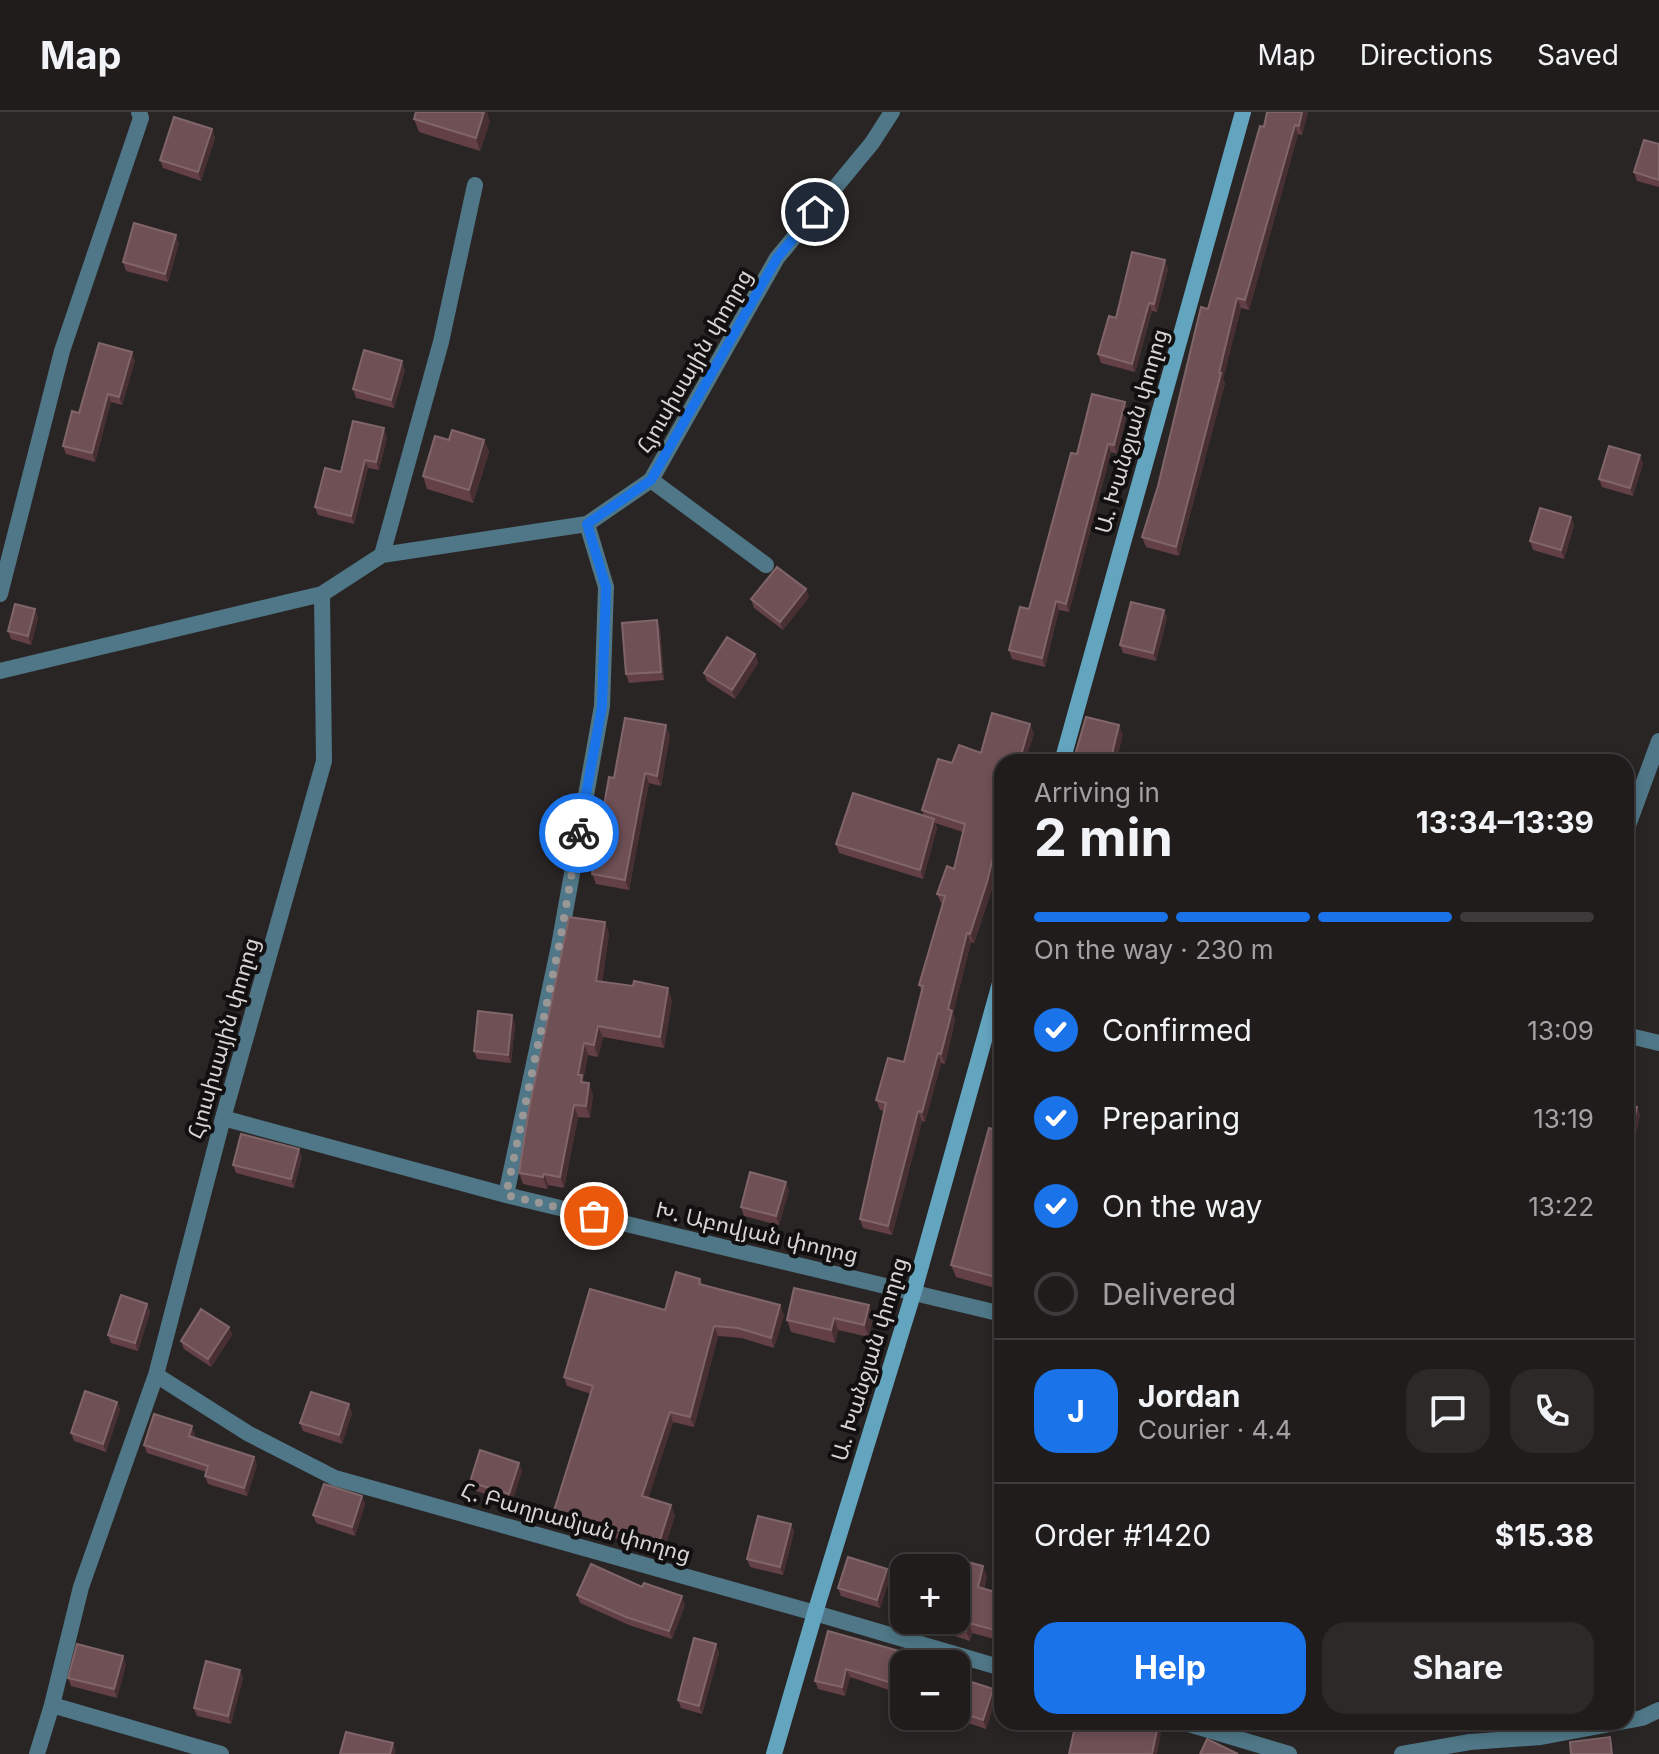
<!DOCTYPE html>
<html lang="en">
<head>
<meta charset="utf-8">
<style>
  :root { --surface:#201c1c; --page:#2d2929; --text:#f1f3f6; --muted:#a2a1a3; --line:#3d3a3b; --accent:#1a73e8 }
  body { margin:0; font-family:Inter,"Noto Sans Armenian",sans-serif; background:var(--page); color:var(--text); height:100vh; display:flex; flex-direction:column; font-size:30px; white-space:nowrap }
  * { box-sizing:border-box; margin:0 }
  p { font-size:26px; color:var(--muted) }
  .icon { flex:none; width:44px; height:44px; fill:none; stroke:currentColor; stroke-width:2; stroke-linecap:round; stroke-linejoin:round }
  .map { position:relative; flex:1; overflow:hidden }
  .sheet { position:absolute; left:994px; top:642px; width:640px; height:976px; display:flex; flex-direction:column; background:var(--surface); border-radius:24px; box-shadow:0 4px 12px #0003,0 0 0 2px var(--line) }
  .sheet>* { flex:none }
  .fabs { position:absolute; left:890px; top:1442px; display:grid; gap:16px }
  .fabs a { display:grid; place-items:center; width:80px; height:80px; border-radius:16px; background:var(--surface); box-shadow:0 4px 12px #0003,0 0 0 2px var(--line); font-size:40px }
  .pin { position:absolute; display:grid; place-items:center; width:68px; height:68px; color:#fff; margin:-34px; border:4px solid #fff; border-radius:50%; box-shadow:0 2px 8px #0007 }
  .courier { position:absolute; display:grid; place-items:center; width:80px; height:80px; margin:-40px; border:6px solid #1a73e8; border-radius:50%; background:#fff; color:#222; box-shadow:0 2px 10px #0007 }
  .overview em { font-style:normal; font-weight:700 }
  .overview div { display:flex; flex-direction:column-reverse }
  .overview { display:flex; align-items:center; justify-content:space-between; height:136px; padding:0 40px }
  h1 { font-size:52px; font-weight:700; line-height:60px }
  .bar { display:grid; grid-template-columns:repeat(4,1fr); gap:12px 8px; align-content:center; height:96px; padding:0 40px }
  .bar i { height:10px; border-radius:6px; background:var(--line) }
  .bar .on { background:var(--accent) }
  .bar p { grid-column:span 4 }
  .line { display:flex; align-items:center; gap:20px; padding:0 40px; border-top:2px solid var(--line) }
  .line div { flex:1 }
  .round { display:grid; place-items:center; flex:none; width:84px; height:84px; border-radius:24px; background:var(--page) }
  ol { padding:0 40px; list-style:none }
  li { display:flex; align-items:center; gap:24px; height:88px }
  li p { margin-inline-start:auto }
  li .icon { padding:8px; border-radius:50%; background:var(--accent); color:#fff; stroke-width:4 }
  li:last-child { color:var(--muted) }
  li i { width:44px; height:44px; border:4px solid var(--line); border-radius:50% }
  .cta { display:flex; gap:16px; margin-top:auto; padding:16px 40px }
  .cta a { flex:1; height:92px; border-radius:24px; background:var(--accent); color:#fff; font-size:32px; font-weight:700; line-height:92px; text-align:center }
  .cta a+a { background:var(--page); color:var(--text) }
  header { display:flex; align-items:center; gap:48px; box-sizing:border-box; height:112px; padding:0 40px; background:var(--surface); border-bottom:2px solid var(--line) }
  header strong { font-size:38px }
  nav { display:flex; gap:44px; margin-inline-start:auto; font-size:28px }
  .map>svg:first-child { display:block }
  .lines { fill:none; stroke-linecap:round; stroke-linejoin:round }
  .street { stroke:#4f7787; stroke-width:16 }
  .secondary { stroke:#63a4bf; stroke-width:16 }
  .wall { fill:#634046 }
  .shaded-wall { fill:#472f32 }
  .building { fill:#6f5055; stroke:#806569; stroke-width:2 }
  .done { stroke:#9a9797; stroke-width:8; stroke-dasharray:0 14.4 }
  .route { stroke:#1a73e8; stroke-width:10 }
  .labels { text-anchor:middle; stroke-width:8; stroke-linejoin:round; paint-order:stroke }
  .street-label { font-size:22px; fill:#d7d4d4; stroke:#110f0f }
</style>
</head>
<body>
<header>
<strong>Map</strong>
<nav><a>Map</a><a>Directions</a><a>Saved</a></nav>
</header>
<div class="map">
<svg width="1659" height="1642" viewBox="0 0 1659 1642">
  <rect width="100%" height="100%" fill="#2a2525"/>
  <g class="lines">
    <!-- street -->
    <path class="street" d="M651,368l115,85
      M382,443l59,-213 34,-157
      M0,482l62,-243 79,-233 -2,-6
      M0,559l322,-77 60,-39 205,-31 64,-44 126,-222 95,-115 20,-31
      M1626,719l33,-90
      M1626,923l33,8
      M223,1006l283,77 496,119
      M506,1083l53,-249 43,-240 4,-119 -19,-63
      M156,1263l93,59 86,44 480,135 187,55
      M52,1593l169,49
      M1626,1609l16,-3 17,-8
      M1182,1610l107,32
      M37,1642l15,-49 29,-118 75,-212 67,-257 101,-357 -2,-167
      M1402,1642l68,-12 71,-5 80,-15"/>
    <!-- secondary -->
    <path class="secondary" d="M1062,650l181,-650
      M774,1642l41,-141 99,-322 88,-315"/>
  </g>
  <!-- wall -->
  <path class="wall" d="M1267,0h41l-6,23 -4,-1 -49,176 -8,-2 -18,71 2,4 -46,173 -33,-9 -4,-10 16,-51 50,-177z
    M414,7l76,2 -10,30 -61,-19z
    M212,17l3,9 -14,43 -38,-13 -3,-8z
    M1659,32v43l-22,-6 -3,-9z
    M179,131l-11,39 -42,-11 -3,-9z
    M1168,157l-11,43 -5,-1 -17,61 -34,-9 -3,-9 18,-36z
    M135,248l-13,45 -11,-3 -16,60 -29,-8 -3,-8 16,-33z
    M405,258l-11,38 -38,-10 -3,-9z
    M1125,290l3,8 -11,44 -6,-2 -42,160 -10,-2 -14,57 -33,-8 -3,-9 20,-41 48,-155z
    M387,325l-8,33 -11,-2 -14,56 -36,-9 -3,-8 26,-35z
    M449,328h35l5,12 -16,51 -46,-14 -4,-13z
    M1643,351l-10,33 -31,-9 -3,-8z
    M1571,405l3,9 -10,33 -31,-9 -3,-9z
    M806,477l3,8 -26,33 -29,-22 -3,-9z
    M35,497l3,9 -7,27 -20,-6 -3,-8z
    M1164,498l3,8 -11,43 -33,-8 -3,-8z
    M660,516l4,52 -35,3 -3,-9z
    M755,542l3,9 -23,36 -28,-18 -3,-8z
    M1030,612l4,10 -32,28v83l-11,47 -17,51 -3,-1 -18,71 2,7 -10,44 -4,-1 -16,59 -3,-1 -30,114 -29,-7 -3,-9 24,-108 -4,-1 -4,-10 28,-38 18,-70 -3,-7 24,-81 -2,-1 -4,-9 17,-25 9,-37 -28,-9 2,5 -14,51 -84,-26 -3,-9 88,-28 -2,-6 30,-47 29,-10z
    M670,623l-9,51 -12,-3 -20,107 -33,-6 -4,-10 22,-96z
    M609,821l-7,49 70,18 -8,48 -61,-11 -5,20 -10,-2 -5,25 10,14 -3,24 -12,-1 -14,71 -16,-3 -1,4 -24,-5 -4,-11z
    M515,912l-4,39 -34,-4 -3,-8z
    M1626,992l11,3 3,8 -9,40 -5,-1z
    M1002,1020v158l-46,-13 -5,-12z
    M302,1045l-8,31 -58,-15 -3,-8z
    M789,1078l-10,35 -35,-9 -3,-9z
    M700,1167l2,5 82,31 -10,33 -32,-10 -24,-2 -24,91 -21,-5 -25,76 27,17 -12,38 -91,-28 -1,3 -15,-5 -3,-9 38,-120 -24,-8 -3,-9 101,-67z
    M147,1192l3,8 -12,39 -27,-8 -3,-8z
    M869,1193l4,12 -4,20 -31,-7 -3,13 -44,-11 -4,-12z
    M229,1215l3,8 -21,32 -27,-18 -3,-8z
    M117,1290l3,8 -14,42 -32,-11 -3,-8z
    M352,1301l-10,31 -39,-13 -3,-8z
    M195,1322l-1,4 60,19 3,8 -10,31 -39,-12 -3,-8 1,-4 -59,-19 -3,-8z
    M519,1351l3,8 -10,31 -39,-12 -3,-8z
    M362,1384l3,8 -10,32 -39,-13 -3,-8z
    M791,1412l3,8 -11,43 -33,-8 -3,-8z
    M887,1457l3,8 -10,31 -39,-12 -3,-8z
    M987,1464l-3,13 18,5v47l-30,-8 -2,8 -49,-16 -2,-5h37z
    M642,1475l43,18 -13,34 -43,-14 -49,-22 -3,-8z
    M828,1519l71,20 3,8 -10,32 -42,-14 -5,19 -27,-7 -3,-8z
    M716,1532l3,9 -17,61 -21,-6 -3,-8z
    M126,1552l-9,34 -46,-12 -3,-8z
    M240,1558l3,8 -12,46 -34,-8 -3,-8z
    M956,1565l37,12 3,8 -10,32 -39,-13h9z"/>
  <!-- shaded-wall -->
  <path class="shaded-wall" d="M484,0h3l3,9 -10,30 -4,-13z
    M1302,0h6l-6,23 -3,-9z
    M1295,13l3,9 -49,176 -4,-10z
    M212,17l3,9 -14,43 -3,-9z
    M176,123l3,8 -11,39 -3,-8z
    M1165,148l3,9 -11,43 -3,-8z
    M1237,186l4,10 -18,71 2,4 -46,173 -3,-9z
    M1149,191l3,8 -17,61 -3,-8z
    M132,240l3,8 -13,45 -3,-8z
    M402,249l3,9 -11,38 -3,-8z
    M108,282l3,8 -16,60 -3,-9z
    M1125,290l3,8 -11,44 -3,-9z
    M384,316l3,9 -8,33 -3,-8z
    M484,328l5,12 -16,51 -4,-13z
    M1108,332l3,8 -42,160 -3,-8z
    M1640,343l3,8 -10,33 -3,-8z
    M365,348l3,8 -14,56 -3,-8z
    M1571,405l3,9 -10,33 -3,-9z
    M806,477l3,8 -26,33 -3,-8z
    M1056,489l3,9 -14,57 -3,-9z
    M35,497l3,9 -7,27 -3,-9z
    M1164,498l3,8 -11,43 -3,-8z
    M657,508l3,8 4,52 -3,-8z
    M755,542l3,9 -23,36 -3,-9z
    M1030,612l4,10 -9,28h-6z
    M666,613l4,10 -9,51 -4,-10z
    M1119,613l4,10 -7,27h-6z
    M645,661l4,10 -20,107 -4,-10z
    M934,707l3,9 -14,51 -3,-9z
    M1000,717l2,5v11l-11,47 -17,51 -4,-9z
    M605,810l4,11 -8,60 -5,-12z
    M967,821l4,9 -18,71 2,7 -10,44 -4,-10 7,-45z
    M668,876l4,12 -8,48 -4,-11z
    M512,903l3,9 -4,39 -3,-8z
    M598,914l5,11 -5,20 -4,-12z
    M584,931l4,12 -5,25 3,7 -1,6 -7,-18z
    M938,941l3,10 -16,59 -3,-10z
    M589,971l4,11 -3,24 -4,-12z
    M574,993l4,12 -14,71 -4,-11z
    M1637,995l3,8 -9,40 -3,-8z
    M918,999l4,10 -30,114 -4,-9z
    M299,1037l3,8 -8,31 -3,-9z
    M544,1062l4,11 -1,4 -4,-12z
    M786,1070l3,8 -10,35 -3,-9z
    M147,1192l3,8 -12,39 -3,-8z
    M780,1193l4,10 -10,33 -3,-10z
    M869,1193l4,12 -4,20 -5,-12z
    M834,1206l4,12 -3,13 -4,-13z
    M714,1214l4,10 -24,91 -4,-10z
    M229,1215l3,8 -21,32 -3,-8z
    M117,1290l3,8 -14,42 -3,-8z
    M349,1292l3,9 -10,31 -3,-9z
    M670,1300l3,10 -27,84 -4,-10z
    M192,1314l3,8 -3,10 -3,-8z
    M254,1345l3,8 -10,31 -3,-8z
    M519,1351l3,8 -10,31 -3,-8z
    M362,1384l3,8 -10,32 -3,-9z
    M671,1393l4,10 -12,38 -4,-10z
    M791,1412l3,8 -11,43 -3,-8z
    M983,1454l4,10 -6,21 -3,-10z
    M887,1457l3,8 -10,31 -3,-8z
    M682,1484l3,9 -13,34 -3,-8z
    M969,1511l3,10 -2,8 -4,-10z
    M716,1532l3,9 -17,61 -3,-8z
    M899,1539l3,8 -10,32 -3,-9z
    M123,1544l3,8 -9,34 -3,-9z
    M846,1557l4,8 -5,19 -3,-9z
    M240,1558l3,8 -12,46 -3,-8z
    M993,1577l3,8 -10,32 -3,-9z
    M1158,1613l3,9 -4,20h-5z
    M393,1631l3,9 -1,2h-5z"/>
  <!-- building -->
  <path class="building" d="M416,0h68l-8,26 -62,-19z
    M1267,0h35l-3,14 -4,-1 -50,175 -8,-2 -18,75h2l-45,174 -34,-10 16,-51 43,-179 7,2 52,-183 4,1z
    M174,5l38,12 -14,43 -38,-12z
    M1644,28l15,4v36l-25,-8z
    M134,111l42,12 -11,39 -42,-12z
    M1132,140l33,8 -11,44 -5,-1 -17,61 -34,-10 11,-38 7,2z
    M99,231l33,9 -13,45 -11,-3 -16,59 -29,-7 9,-35 7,2z
    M364,238l38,11 -11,39 -38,-11z
    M1092,282l33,8 -11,43 -6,-1 -42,160 -10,-3 -14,57 -33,-8 11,-43 9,2 42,-156 6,1z
    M353,309l31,7 -8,34 -11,-2 -14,56 -36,-9 10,-39 16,4z
    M452,318l32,10 -15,50 -46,-14 12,-40 14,4z
    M1609,334l31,9 -10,33 -31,-9z
    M1540,396l31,9 -10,33 -31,-9z
    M777,455l29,22 -26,33 -29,-23z
    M1131,490l33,8 -11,43 -33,-8z
    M15,492l20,5 -7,27 -20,-5z
    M657,508l4,52 -35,2 -4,-51z
    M727,525l28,17 -23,36 -28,-17z
    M992,601l38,11 -11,38h-17v67h-2l-13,53 -17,52 -3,-1 -19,76 4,2 -11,43 -3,-1 -16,59 -4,-1 -30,115 -28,-7 26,-116 -10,-3 12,-42 16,4 19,-76 -4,-1 26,-89 -8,-2 10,-28 7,3 11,-45 -43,-14 16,-51 14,4 7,-18 22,8z
    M1086,605l33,8 -9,37h-37z
    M625,606l41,7 -9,51 -12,-3 -20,107 -33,-6 17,-97 5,1z
    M853,681l81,26 -14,51 -84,-26z
    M569,805l36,5 -9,59 37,5 1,-5 34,7 -8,49 -62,-11 -4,19 -10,-2 -6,32h4l-1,7 8,1 -3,23 -12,-1 -14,72 -16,-3 -1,3 -24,-4 10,-64z
    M478,899l34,4 -4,40 -34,-4z
    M1626,992l11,3 -9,40 -2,-1z
    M989,1016l13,4v136l-3,10 -48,-13z
    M241,1022l58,15 -8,30 -58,-14z
    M750,1060l36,10 -10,34 -35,-9z
    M676,1160l24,7 -1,5 81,21 -9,33 -33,-10 -24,-2 -24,91 -20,-5 -28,84 29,9 -12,38 -90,-28 -1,3 -15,-4 40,-128 -29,-9 26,-88 75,21z
    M794,1176l75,17 -5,20 -30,-7 -3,12 -44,-10z
    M121,1183l26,9 -12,39 -27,-8z
    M201,1197l28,18 -21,32 -27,-18z
    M85,1279l32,11 -14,42 -32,-11z
    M311,1280l38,12 -10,31 -39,-12z
    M154,1302l38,12 -3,10 65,21 -10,31 -39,-12 3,-10 -64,-21z
    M480,1338l39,13 -10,31 -39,-12z
    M324,1372l38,12 -10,31 -39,-12z
    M758,1404l33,8 -11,43 -33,-8z
    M933,1441l50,13 -5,21 24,7v38l-33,-9 -3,8 -34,-11h24v-52h-27z
    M848,1445l39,12 -10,31 -39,-12z
    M591,1452l51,23 2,-4 38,13 -13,35 -43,-14 -49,-22z
    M828,1519l71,20 -10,31 -43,-13 -4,18 -27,-6z
    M694,1526l22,6 -17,62 -21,-6z
    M77,1532l46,12 -9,33 -46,-11z
    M206,1549l34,9 -12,46 -34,-8z
    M956,1565l37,12 -10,31 -27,-9z
    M1076,1610h67l15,3 -6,29h-83z
    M346,1620l47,11 -3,11h-50z
    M1610,1625l2,17h-41l-1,-12z
    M1207,1627l31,15h-38z"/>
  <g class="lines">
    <!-- done -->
    <path class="done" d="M579,721l-20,113 -53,249 88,21"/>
    <!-- route -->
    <path class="route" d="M579,721l23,-127 4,-119 -19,-63 64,-44 126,-222 38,-46"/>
  </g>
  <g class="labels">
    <!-- street labels -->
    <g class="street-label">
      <text transform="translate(694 249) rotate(-60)" y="8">Հյուսիսային փողոց</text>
      <text transform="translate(1131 319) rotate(-74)" y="8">Ա․ Խանջյան փողոց</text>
      <text transform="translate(223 926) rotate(-74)" y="8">Հյուսիսային փողոց</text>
      <text transform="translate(757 1120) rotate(13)" y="8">Խ․ Աբովյան փողոց</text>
      <text transform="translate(869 1247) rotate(-73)" y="8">Ա․ Խանջյան փողոց</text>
      <text transform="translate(576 1410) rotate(16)" y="8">Հ․ Բաղրամյան փողոց</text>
    </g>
  </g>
</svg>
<div class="fabs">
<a>+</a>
<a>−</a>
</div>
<div class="pin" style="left:594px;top:1104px;background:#ea580c"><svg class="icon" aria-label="bag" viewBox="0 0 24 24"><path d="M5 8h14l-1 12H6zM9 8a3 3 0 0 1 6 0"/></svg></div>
<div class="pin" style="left:815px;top:100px;background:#1f2937"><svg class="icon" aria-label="home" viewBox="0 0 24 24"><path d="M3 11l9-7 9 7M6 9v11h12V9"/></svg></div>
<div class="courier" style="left:579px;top:721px"><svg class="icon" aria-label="bike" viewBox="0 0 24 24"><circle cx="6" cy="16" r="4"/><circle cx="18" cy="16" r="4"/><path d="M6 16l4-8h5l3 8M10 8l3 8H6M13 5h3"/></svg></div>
<section class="sheet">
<div class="overview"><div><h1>2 min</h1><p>Arriving in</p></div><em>13:34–13:39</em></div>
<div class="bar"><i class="on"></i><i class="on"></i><i class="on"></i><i></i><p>On the way · 230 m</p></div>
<ol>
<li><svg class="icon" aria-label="check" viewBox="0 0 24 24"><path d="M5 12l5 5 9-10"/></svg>Confirmed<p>13:09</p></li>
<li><svg class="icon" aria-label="check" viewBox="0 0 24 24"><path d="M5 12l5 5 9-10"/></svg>Preparing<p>13:19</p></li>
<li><svg class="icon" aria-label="check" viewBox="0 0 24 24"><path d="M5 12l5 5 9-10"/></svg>On the way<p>13:22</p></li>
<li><i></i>Delivered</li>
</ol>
<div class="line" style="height:144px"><b class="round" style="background:var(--accent);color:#fff">J</b><div><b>Jordan</b><p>Courier · 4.4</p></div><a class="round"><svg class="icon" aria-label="chat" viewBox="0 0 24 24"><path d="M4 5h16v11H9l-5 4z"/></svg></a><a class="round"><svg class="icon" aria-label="phone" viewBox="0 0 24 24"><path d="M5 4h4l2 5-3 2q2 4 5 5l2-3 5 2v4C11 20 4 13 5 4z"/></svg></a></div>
<div class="line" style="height:104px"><div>Order #1420</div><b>$15.38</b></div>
<div class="cta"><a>Help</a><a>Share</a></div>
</section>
</div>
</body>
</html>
